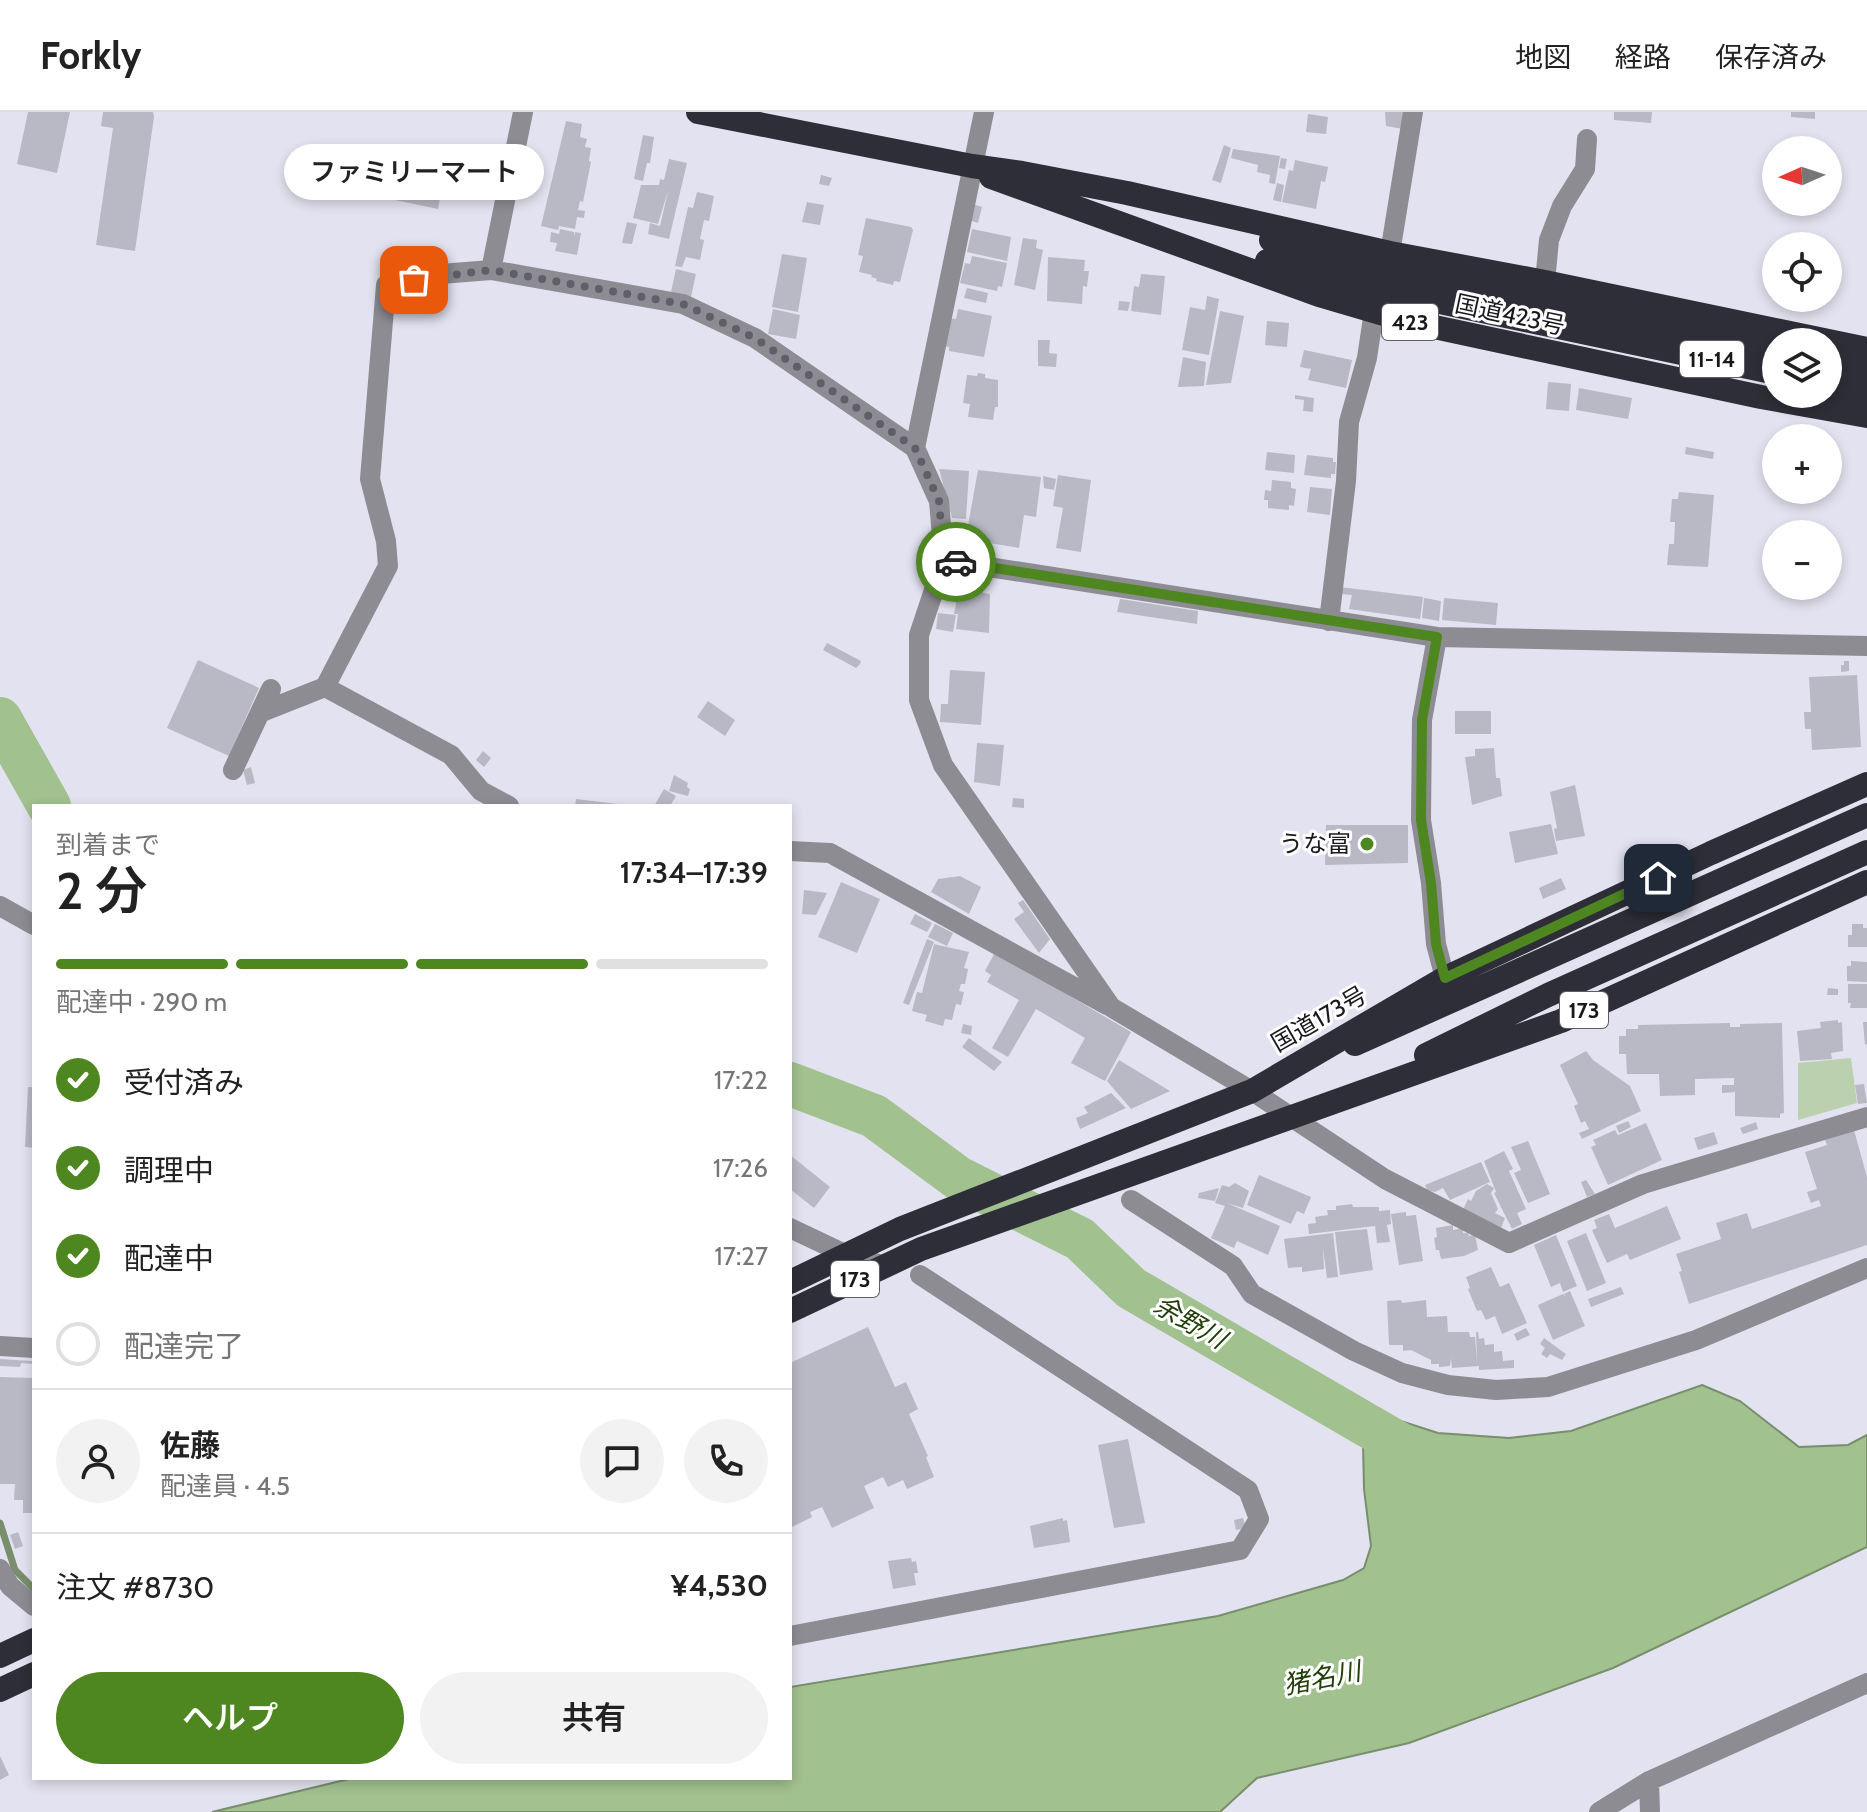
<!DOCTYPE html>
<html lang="ja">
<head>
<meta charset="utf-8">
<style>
  :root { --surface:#fff; --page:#f2f2f2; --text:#222; --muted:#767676; --line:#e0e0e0; --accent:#4e8620 }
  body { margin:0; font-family:Cabin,"Noto Sans JP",sans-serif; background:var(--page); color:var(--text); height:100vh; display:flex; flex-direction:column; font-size:30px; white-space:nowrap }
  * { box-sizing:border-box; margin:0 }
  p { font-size:26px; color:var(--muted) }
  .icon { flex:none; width:44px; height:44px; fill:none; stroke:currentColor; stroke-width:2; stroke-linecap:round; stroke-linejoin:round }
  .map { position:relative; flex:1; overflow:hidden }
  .details { position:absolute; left:32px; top:692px; width:760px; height:976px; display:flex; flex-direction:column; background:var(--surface); border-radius:0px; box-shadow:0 4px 12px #0003 }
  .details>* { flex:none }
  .needle { width:52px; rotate:267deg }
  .fabs { position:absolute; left:1762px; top:24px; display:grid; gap:16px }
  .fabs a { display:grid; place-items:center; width:80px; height:80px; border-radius:50%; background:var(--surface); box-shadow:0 4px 12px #0003; font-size:40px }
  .pin { position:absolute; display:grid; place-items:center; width:68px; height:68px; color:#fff; margin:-34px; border-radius:16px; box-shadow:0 4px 12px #0006 }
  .courier { position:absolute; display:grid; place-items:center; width:80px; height:80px; margin:-40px; border:6px solid #4e8620; border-radius:50%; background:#fff; color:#222; box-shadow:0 2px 10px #0007 }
  .bubble { position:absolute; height:56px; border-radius:28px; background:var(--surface); box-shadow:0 4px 12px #0003; font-size:26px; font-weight:600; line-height:56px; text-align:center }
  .overview em { font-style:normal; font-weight:600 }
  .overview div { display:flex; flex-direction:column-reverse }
  .overview { display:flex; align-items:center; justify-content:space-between; height:136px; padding:0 24px }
  h1 { font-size:52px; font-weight:600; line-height:60px }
  .bar { display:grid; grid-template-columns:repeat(4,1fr); gap:12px 8px; align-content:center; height:96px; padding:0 24px }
  .bar i { height:10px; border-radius:6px; background:var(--line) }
  .bar .current { background:var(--accent) }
  .bar p { grid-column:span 4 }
  .line { display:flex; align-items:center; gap:20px; padding:0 24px; border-top:2px solid var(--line) }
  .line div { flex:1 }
  .round { display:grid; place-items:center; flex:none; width:84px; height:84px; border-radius:42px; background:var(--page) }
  ol { padding:0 24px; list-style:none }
  li { display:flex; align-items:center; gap:24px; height:88px }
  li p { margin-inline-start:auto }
  li .icon { padding:8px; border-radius:50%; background:var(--accent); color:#fff; stroke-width:4 }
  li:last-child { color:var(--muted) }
  li i { width:44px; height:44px; border:4px solid var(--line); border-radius:50% }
  .primary-button { display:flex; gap:16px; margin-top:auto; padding:16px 24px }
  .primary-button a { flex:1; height:92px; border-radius:48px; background:var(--accent); color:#fff; font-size:32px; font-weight:600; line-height:92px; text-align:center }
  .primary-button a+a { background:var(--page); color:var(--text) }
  header { display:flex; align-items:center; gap:48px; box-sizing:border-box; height:112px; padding:0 40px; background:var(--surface); border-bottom:2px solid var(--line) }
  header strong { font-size:38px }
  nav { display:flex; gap:44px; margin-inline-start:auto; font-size:28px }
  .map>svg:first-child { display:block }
  .green { fill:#bbd0af }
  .water { fill:#a1c18e; stroke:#788e6c; stroke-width:2 }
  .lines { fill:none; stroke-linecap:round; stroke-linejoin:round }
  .stream { stroke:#788e6c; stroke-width:7 }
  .river { stroke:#a1c18e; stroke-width:44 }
  .building { fill:#b9b9c6 }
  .street { stroke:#8c8c92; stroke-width:20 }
  .highway { stroke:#2e2e38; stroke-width:24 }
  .done { stroke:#5f5f67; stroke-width:8; stroke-dasharray:0 14.4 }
  .route { stroke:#4e8620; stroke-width:10 }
  .poi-dot { fill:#4e8620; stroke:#fff; stroke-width:3 }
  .labels { text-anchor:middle; stroke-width:6; stroke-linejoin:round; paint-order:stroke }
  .shield { fill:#fff; stroke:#5d5d61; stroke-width:2 }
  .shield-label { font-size:22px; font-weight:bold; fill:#18181d }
  .street-label { font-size:24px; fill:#18181d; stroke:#fff }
  .poi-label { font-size:24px; fill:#18181d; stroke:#fff; text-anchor:end }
  .water-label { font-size:26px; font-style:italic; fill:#223f09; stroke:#fff }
</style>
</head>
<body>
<header>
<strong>Forkly</strong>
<nav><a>地図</a><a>経路</a><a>保存済み</a></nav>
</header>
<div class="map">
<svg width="1867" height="1700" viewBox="0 0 1867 1700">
  <rect width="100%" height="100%" fill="#e3e2f0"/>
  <!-- green -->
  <path class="green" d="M1851,946l6,45 -59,17v-57z"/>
  <!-- water -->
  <path class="water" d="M1702,1273l38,16 59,46 49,-2 19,-10v112l-254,121 -204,75 -152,35 -37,34h-1008l141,-34h437v-91l428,-71 125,-36 21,-12 7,-22 -7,-57 -1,-46 22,-27 53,17 71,5 62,-7z"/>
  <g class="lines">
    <!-- stream -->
    <path class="stream" d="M0,1411l15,47 19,19"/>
    <!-- river -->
    <path class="river" d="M0,607l49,87
      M790,972l84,32 84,62 122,61 51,49 294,171"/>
  </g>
  <!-- building -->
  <path class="building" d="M28,0h42l-13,61 -40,-9z
    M103,0h50l1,5 -19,134 -39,-6 17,-117 -12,-2z
    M1385,0h21l-3,17 -17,-3z
    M1614,0h38l-1,11 -37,-3z
    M1791,0h24v7l-24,-2z
    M1308,2l20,3 -2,17 -20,-2z
    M566,9l16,3 -2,13 7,2 -2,8 6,1 -2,13 2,1 -8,40 -3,-1 -2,9 7,1 -1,7 -7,-1 -2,12 -16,-3 -1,4 -17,-4z
    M643,23l11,2 -4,26h-3l-4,18 -9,-2z
    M1224,33l7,3 -10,35 -9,-3z
    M1233,37l47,7 -5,28 -6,-1 1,-8 -13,-3 1,-7 -27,-7z
    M379,44l66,14 -7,39 -67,-14z
    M1281,46l6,1 -2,10 -6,-1z
    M669,47l18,4 -18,76 -21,-5 2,-11 10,3 8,-35 -10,33 -25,-6 8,-33h18l1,-6 4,1z
    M1295,48l33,7 -3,15 -4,-1 -5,28 -34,-7 7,-32 4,1z
    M821,63l11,3 -3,8 -10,-2z
    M1277,71l7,2 -3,17 -8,-2z
    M697,80l17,4 -5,25 -5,-1 -4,19 4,1 -4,20 -14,-3 -4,10 -7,-1 13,-59 5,1z
    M807,90l17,3 -4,20 -18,-3z
    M973,92l9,3 -4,16 -9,-3z
    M866,106l45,9 2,3 -13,52 -6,-1 -1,4 -17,-4 1,-2 -6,-2 1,-2 -13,-3 4,-16 -5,-1z
    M627,110l10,2 -5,20 -10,-1z
    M560,117l14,3v4l1,-4 6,1 -4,22 -22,-4 2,-8 -7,-1 1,-10 8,2z
    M972,117l39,8 -4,24 -40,-9z
    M1023,126l14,2 -1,8 7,2 -8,40 -21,-5z
    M782,142l25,4 -9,54 -26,-5z
    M972,144l35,7 -5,24 -4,-1 -1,5 -37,-8 5,-20 5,1z
    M1048,145l37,3 -1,11h5l-2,16 -4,-1 -1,18 -35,-3z
    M676,157l20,5 -5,23 -20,-5z
    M1141,162l24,2 -4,39 -30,-4 3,-25 5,1z
    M967,176l21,5 -2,10 -22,-5z
    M1207,184l12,3 -10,56 -27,-5 8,-43 15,3z
    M1119,189l11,1 -2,9 -10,-1z
    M773,197l27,6 -4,24 -28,-5z
    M958,197l34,7 -8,41 -35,-6v-4l-4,-1 5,-28 6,1z
    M1220,199l24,5 -13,67 -25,2z
    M1267,209l22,2 -2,24 -22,-2z
    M1038,228h12l-1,13 8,1 -1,13 -18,-1z
    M1304,238l48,10 -6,28 -38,-8 3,-11 -11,-2z
    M1183,245l23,5 -2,24 -26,1z
    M978,261l7,1v4l13,2v27h-3l-2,13 -25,-3 2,-13 -7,-1 4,-28 10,1z
    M1548,270l23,2 -2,27 -23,-2z
    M1579,276l53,10 -4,21 -52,-9z
    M1295,283l19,3 -1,14 -10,-1 1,-11 -9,-1z
    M1686,335l28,5 -1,7 -28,-5z
    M1267,340l28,3 -1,18 -29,-3z
    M1307,343l26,3v4h3l-1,12h-4v4l-27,-3z
    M939,357l30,2 -3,48 -14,-1z
    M978,358l63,7 -5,40 -12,-2 -5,33 -30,-5 -2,13 -24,-3z
    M1058,363l33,5 -10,72 -25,-4 7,-40 -10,-2z
    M1043,364l13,3 -2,11 -10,-2z
    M1272,368l19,2v6l5,1 -2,17 -5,-1v5l-21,-2v-8h-4l1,-10 6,1z
    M1310,375l22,2 -2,26 -23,-3z
    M1679,380l35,3 -6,72 -41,-2 2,-21h5l1,-22h-5l2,-23h6z
    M961,467l23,3 -1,11 7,1 -1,39 -33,-4 2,-15h-4z
    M1340,475l83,10 -3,22 -71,-10 3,-14 -12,-1z
    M1424,486l17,3 -2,20 -17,-3z
    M1444,486l54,5 -2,22 -54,-5z
    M1120,487l78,12 -1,13 -80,-12z
    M938,501l18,2 -3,17 -17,-3z
    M827,531l34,18 -1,3 -4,4 -33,-18z
    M198,548l61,28 -30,68 -62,-28z
    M1844,549h5v10l-8,1v-7h3z
    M950,558l35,2 -4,53 -41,-3 1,-18h7z
    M1857,563l4,72 -49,3 -1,-21h-6l-1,-17h7l-2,-35z
    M708,589l27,19 -10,16 -28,-19z
    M1455,599h36v23h-36z
    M977,631l27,2 -4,41 -26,-4z
    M1494,636l2,30h4l2,18 -30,9 -7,-48 10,-1v-7z
    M483,639l8,7 -7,9 -8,-7z
    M251,655l4,16 -8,2 -4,-15z
    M674,663l14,8 -1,4 3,2 -2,7 -19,-5z
    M1575,673l10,51 -29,5 -2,-12 3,-1 -7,-36z
    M664,677l12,7 -6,10h-16z
    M1013,686l11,1v9l-12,-1z
    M576,687l42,5v2h-43z
    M1551,712l7,30 -43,9 -6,-31z
    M1326,713h82v38l-83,2z
    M960,764l21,11 -12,27 -38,-22 7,-13z
    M1561,766l5,11 -23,10 -4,-11z
    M841,770l39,17 -23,54 -39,-16z
    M804,778l23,3 -11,22 -14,-1z
    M1023,788l27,39 -11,14 -25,-34 10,-7 -6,-9z
    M915,802l17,9 -5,9 -17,-8z
    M935,812l18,9 -6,13 -19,-9z
    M1852,812h11v4h4v19h-19v-12h4z
    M927,827l7,3 -25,63 -6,-2z
    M934,832l35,8 -5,16 4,1 -3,15h-4l-2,7 5,1 -3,13 -5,-1 -4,16 -7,-1 -2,7 -18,-5 2,-6 -15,-4 5,-19 5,1z
    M995,840l136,80 -26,49 -34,-18 14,-25 -49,-29 -28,48 -16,-9 27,-48 -32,-18 4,-7 -6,-4z
    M1851,849l16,1v20l-20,-1v-15h4z
    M1848,872h19v24h-17l1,-5h-3z
    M1828,876l10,1v6h-11z
    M1838,908v3l4,-1 1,29 -12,2 1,6 -32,2 -3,-30 24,-3 -1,-6z
    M1863,910h4v22l-2,1z
    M1730,911v4h10v-3l42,-1 2,90 -4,1v4l-45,-2v-24l-13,1v-8h12v-7l-39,1v16l-35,1 -1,-22h-32l-1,-20h-7v-18h7v-7h12v-4z
    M963,912l9,2 -1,9 -10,-2z
    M969,926l33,24 -8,9 -32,-24z
    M1586,939l7,9 37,26 11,25 -59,28 -3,-6 10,-4 -4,-8 -4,2 -7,-17 4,-2 -18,-39z
    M1119,948l51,31 -39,18 -24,-28z
    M1864,972l3,19 -9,1 -3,-19z
    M28,975h6v61l-9,-1z
    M1111,981l15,15 -46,21 -4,-11 12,-5 -4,-6z
    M1628,1009l3,6 -12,6 -3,-7z
    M1756,1010l2,7 -15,5 -3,-6z
    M1646,1011l16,37 -54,25 -17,-38 5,-2 -3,-5 22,-10 3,5z
    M1854,1018l13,47v68l-178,59 -10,-32 3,-1 -6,-17 45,-15 -5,-16 31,-10 5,16 69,-23 -2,-6 -8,3 -4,-11 10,-3 -12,-37 22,-7 -2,-5z
    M1714,1020l4,12 -20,6 -4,-12z
    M1528,1029l22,53 -22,9 -14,-30 7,-3 -10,-23z
    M1504,1039l9,18 -4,2 17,38 -9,4 5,11 -10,5 -18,-36 2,-1 -12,-31z
    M790,1043l40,32 -16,21 -24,-19z
    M1481,1050l9,20 -40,18 -7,-12 -8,4 -8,-2 -2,-5z
    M1259,1063l52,22 -7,17 -7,-3 -6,13 -44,-19z
    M1586,1068l9,14 -8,3 -6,-15z
    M1235,1071l14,8 -6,17 -16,-5 53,23 -12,29 -31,-14 -3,7 -23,-10 14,-32 -10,-3 7,-18 7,2z
    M1487,1072l7,4 -3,5 7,16 -3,4 10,5 -4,10 -38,-18 5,-11 3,2 5,-10z
    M1219,1076l-4,13 -17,-3 1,-5z
    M1352,1092l1,3h26v4l11,-1 1,14 -4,1 3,17 -13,1 -2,-17 -66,8 -1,-10 8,-1 -1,-6 13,-2 -1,-5h9v-4z
    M1667,1094l14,33 -51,21 -3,-6 -20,9 -15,-33 5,-2 -3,-8 15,-6 6,14z
    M1406,1100v4l10,-1 7,46 -24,4 -8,-51z
    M1453,1113v5l10,-2v5h5l1,3 6,-1 3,15 -14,6 -23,3 -2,-9h-3l-2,-12 3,-1 -1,-9z
    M1367,1117l6,41 -33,5 -5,-43z
    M1333,1121l5,44 -11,1 -4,-30 1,21 -22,3v-5l-14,1 -4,-29z
    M1586,1121l20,50 -19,8 -20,-50z
    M1556,1123l21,51 -14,6 -3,-9 -9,4 -17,-42z
    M1491,1155l9,20 9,-4 18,40 -25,11 -7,-18 -9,4 -5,-10 -4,1 -9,-22 2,-1 -4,-11z
    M1621,1175l3,7 -33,13 -3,-8z
    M1570,1179l15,35 -32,14 -15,-35 25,-11 3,3 -2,-3z
    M1401,1188l1,3 24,-3 1,17 20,-1 1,16h21l1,5h5l2,26 -1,-31h2l1,7 5,-1 1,7 9,-1v8l8,-1 1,10 11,-1v8l-35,2v-4l-27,2 -1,-10 -1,8 -11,1v-3h-8v-4l-20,-10 -8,1v-6h-14l-2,-44z
    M868,1215l27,60 11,-5 12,27 -9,5 19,42 -2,1 8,20 -27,12 -4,-9 -15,7 -5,-10 -19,9 10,22 -42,20 -10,-21 -12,5 2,5 -22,11v-165z
    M1526,1216l4,7 -13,6 -3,-7z
    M1544,1226l22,16 -4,6 -12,-6 -3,4 -6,-4 4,-6 -5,-4z
    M0,1247l32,2v3l-11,-1 -1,4 -20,-1z
    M0,1265l34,1v135h-11v-13h-9l1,-16h-15z
    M1128,1327l17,84 -31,5 -16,-83z
    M1063,1406v3l4,-1 3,22 -36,6 -4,-22z
    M1243,1406l3,10 -10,2 -2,-10z
    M18,1420l5,14 -8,3 -5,-14z
    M911,1446l1,4 4,-1 2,12h-4l2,12 -23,4 -5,-28z
    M0,1644l9,19 -9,5z"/>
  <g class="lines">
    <!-- street -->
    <path class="street" d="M1390,141l23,-141
      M491,158l32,-158
      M1545,170l4,-42 13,-34 23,-37 2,-30
      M915,336l69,-336
      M944,448l493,77 430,9
      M1329,509l17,-140 3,-59 18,-64 7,-47
      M1437,525l-15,83 -1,100 10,63 5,61 9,34
      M325,575l126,68 30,36 28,15
      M262,600l63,-25 63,-121 -2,-25 -16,-62 16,-194 55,-11 50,-4 192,34 72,34 160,110 24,53 5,59 -25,75v65l24,65 168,242 141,84 133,88 124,64 134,-59 224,-67
      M233,658l38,-81
      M790,739l40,2 277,152
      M0,794l34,19
      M1131,1088l102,66 19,28 102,57 48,22 46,12 48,5 52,-3 148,-47 171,-72
      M790,1116l59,28 33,9
      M0,1234l34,2
      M0,1457l10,17 24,20
      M790,1524l450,-86 19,-31 -11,-29 -328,-215
      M1649,1669l1,31
      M1599,1700l50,-31 218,-98"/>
    <!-- highway -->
    <path class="highway" d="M698,0l274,54 50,7 105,20 263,60 155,29 322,67
      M991,65l328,118 92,27 350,75 106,19
      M1271,128l37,13 109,25 359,74
      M1267,149l149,36 360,76
      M1828,250l39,8
      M1828,273l39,8
      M1355,932l512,-229
      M1426,943l122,-60 319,-143
      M790,1170l110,-53 352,-138 193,-113 266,-125 156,-69
      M790,1199l131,-62 640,-228 306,-139
      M0,1544l34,-16
      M0,1578l34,-16"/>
  </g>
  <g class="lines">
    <!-- done -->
    <path class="done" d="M414,168l77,-10 192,34 72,34 160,110 24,53 5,59 12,2"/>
    <!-- route -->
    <path class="route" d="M956,450l481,75 -15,83 -1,100 10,63 5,61 9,34 213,-100"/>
  </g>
  <!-- markers -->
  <circle class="poi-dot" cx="1367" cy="732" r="8"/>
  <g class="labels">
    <!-- shield labels -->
    <g class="shield">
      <rect x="1382" y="192" width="56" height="36" rx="6"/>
      <rect x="1680" y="229" width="64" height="36" rx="6"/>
      <rect x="1560" y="880" width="48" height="36" rx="6"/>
      <rect x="831" y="1149" width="48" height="36" rx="6"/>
    </g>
    <g class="shield-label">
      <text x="1410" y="218">423</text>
      <text x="1712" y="255">11-14</text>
      <text x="1584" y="906">173</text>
      <text x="855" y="1175">173</text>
    </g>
    <!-- street labels -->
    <g class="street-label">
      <text transform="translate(1510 203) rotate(12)" y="8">国道423号</text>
      <text transform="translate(1319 907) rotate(-30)" y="8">国道173号</text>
    </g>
    <!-- poi labels -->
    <g class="poi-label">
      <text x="1351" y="740">うな富</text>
    </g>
    <!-- water labels -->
    <g class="water-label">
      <text transform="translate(1190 1210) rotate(30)" y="9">余野川</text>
      <text transform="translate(1322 1566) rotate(-11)" y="9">猪名川</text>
    </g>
  </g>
</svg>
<div class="fabs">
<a><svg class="needle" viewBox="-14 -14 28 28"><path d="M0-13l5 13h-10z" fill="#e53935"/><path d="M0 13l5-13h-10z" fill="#767676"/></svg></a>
<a><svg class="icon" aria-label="locate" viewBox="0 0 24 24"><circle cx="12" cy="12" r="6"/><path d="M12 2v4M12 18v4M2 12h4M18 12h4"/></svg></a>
<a><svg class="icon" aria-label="layers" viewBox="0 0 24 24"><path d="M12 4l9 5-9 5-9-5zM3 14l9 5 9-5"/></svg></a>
<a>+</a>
<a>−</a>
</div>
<div class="pin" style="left:414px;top:168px;background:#ea580c"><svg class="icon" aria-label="bag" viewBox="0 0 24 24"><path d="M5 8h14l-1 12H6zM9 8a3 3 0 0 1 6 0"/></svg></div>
<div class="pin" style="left:1658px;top:766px;background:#1f2937"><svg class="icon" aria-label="home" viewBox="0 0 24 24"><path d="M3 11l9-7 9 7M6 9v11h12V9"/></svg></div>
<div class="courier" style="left:956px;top:450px"><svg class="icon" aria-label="car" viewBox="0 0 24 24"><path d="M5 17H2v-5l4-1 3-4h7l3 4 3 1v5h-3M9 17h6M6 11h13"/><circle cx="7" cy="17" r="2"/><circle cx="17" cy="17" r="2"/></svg></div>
<div class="bubble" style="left:284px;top:32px;width:260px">ファミリーマート</div>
<section class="details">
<div class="overview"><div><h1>2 分</h1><p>到着まで</p></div><em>17:34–17:39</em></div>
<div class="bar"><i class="current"></i><i class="current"></i><i class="current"></i><i></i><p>配達中 · 290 m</p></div>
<ol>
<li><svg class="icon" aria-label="check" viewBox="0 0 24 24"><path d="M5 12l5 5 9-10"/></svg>受付済み<p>17:22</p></li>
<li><svg class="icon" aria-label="check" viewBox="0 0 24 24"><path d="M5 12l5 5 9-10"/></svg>調理中<p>17:26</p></li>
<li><svg class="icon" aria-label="check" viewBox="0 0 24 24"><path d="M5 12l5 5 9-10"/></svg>配達中<p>17:27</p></li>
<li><i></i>配達完了</li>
</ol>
<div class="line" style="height:144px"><a class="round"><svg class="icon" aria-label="person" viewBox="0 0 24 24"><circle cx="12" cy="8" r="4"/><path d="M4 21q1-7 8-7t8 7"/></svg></a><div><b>佐藤</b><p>配達員 · 4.5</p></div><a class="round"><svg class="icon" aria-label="chat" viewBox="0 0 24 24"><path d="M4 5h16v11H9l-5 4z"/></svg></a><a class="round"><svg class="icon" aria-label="phone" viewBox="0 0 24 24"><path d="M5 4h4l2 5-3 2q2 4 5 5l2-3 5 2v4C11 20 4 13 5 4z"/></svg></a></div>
<div class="line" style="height:104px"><div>注文 #8730</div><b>¥4,530</b></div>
<div class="primary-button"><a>ヘルプ</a><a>共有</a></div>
</section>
</div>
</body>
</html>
